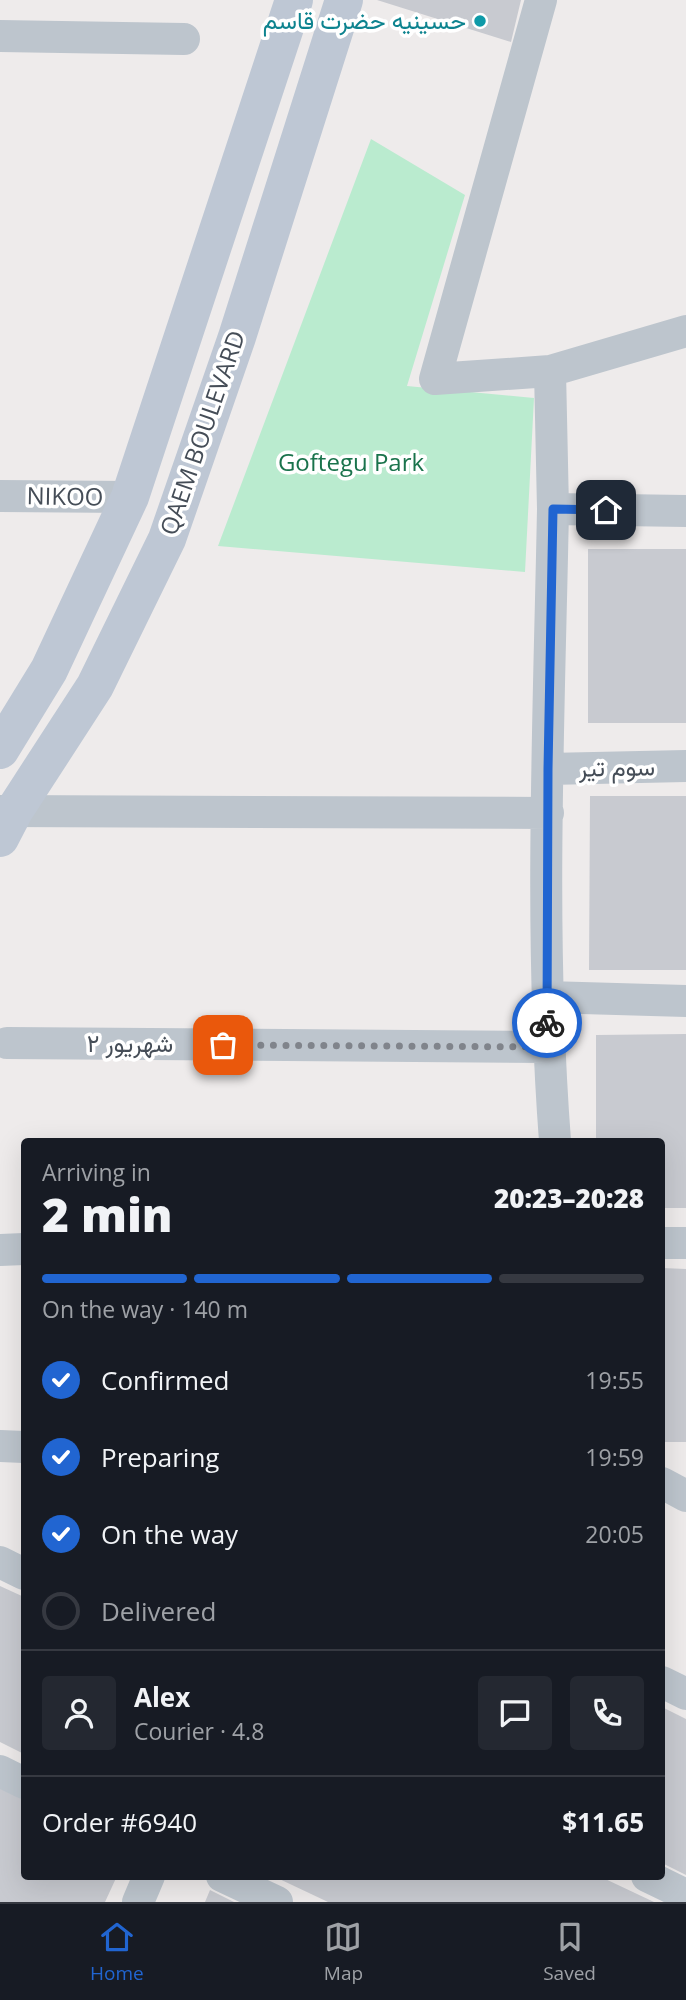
<!DOCTYPE html>
<html lang="en">
<head>
<meta charset="utf-8">
<style>
  :root { --surface:#171b24; --page:#242831; --text:#f1f3f6; --muted:#9ea1a6; --line:#363941; --accent:#2165d1 }
  body { margin:0; font-family:"Open Sans",Vazirmatn,sans-serif; background:var(--page); color:var(--text); height:100vh; display:flex; flex-direction:column; font-size:26px; white-space:nowrap }
  * { box-sizing:border-box; margin:0 }
  p { font-size:23px; color:var(--muted) }
  .icon { flex:none; width:38px; height:38px; fill:none; stroke:currentColor; stroke-width:2; stroke-linecap:round; stroke-linejoin:round }
  .map { position:relative; flex:1; overflow:hidden }
  .sheet { position:absolute; left:21px; top:1138px; width:644px; height:742px; display:flex; flex-direction:column; background:var(--surface); border-radius:7px; box-shadow:0 7px 28px #0002 }
  .sheet>* { flex:none }
  .pin { position:absolute; display:grid; place-items:center; width:60px; height:60px; color:#fff; margin:-30px; border-radius:14px; box-shadow:0 4px 10px #0006 }
  .courier { position:absolute; display:grid; place-items:center; width:70px; height:70px; margin:-35px; border:5px solid #2165d1; border-radius:50%; background:#fff; color:#222; box-shadow:0 2px 9px #0007 }
  .headline em { font-style:normal; font-weight:800 }
  .headline div { display:flex; flex-direction:column-reverse }
  .headline { display:flex; align-items:center; justify-content:space-between; height:119px; padding:0 21px }
  h1 { font-size:46px; font-weight:800; line-height:52px }
  .bar { display:grid; grid-template-columns:repeat(4,1fr); gap:10px 7px; align-content:center; height:84px; padding:0 21px }
  .bar i { height:9px; border-radius:5px; background:var(--line) }
  .bar .on { background:var(--accent) }
  .bar p { grid-column:span 4 }
  .line { display:flex; align-items:center; gap:18px; padding:0 21px; border-top:2px solid var(--line) }
  .line div { flex:1 }
  .round { display:grid; place-items:center; flex:none; width:74px; height:74px; border-radius:7px; background:var(--page) }
  ol { padding:0 21px; list-style:none }
  li { display:flex; align-items:center; gap:21px; height:77px }
  li p { margin-inline-start:auto }
  li .icon { padding:7px; border-radius:50%; background:var(--accent); color:#fff; stroke-width:4 }
  li:last-child { color:var(--muted) }
  li i { width:38px; height:38px; border:4px solid var(--line); border-radius:50% }
  .tab-bar { display:flex; justify-content:space-around; align-items:center; height:98px; border-top:2px solid var(--line); background:var(--surface); font-size:19px; color:var(--muted) }
  .tab-bar a { display:grid; justify-items:center; gap:4px }
  .tab-bar .on { color:var(--accent) }
  .map>svg:first-child { display:block }
  .green { fill:#baebcf }
  .building { fill:#c8cad0 }
  .lines { fill:none; stroke-linecap:round; stroke-linejoin:round }
  .street { stroke:#bdc5cd; stroke-width:32 }
  .secondary { stroke:#bec7d4; stroke-width:38 }
  .done { stroke:#80848b; stroke-width:7; stroke-dasharray:0 12.6 }
  .route { stroke:#2165d1; stroke-width:9 }
  .culture-dot { fill:#0f9aa8; stroke:#fff; stroke-width:2.5 }
  .labels { text-anchor:middle; stroke-width:7; stroke-linejoin:round; paint-order:stroke }
  .culture-label { font-size:24px; fill:#0d838f; stroke:#fff; text-anchor:end }
  .street-label { font-size:24px; fill:#454d57; stroke:#fff }
  .park-label { font-size:24px; fill:#1a734c; stroke:#fff }
</style>
</head>
<body>
<div class="map">
<svg width="686" height="1902" viewBox="0 0 686 1902">
  <rect width="100%" height="100%" fill="#eeebeb"/>
  <!-- green -->
  <path class="green" d="M371,139l94,56 -58,191 127,12 -9,174 -307,-26z"/>
  <!-- building -->
  <path class="building" d="M377,0h144l-10,42z
    M588,549h98v174h-98z
    M590,796h96v174h-97z
    M686,1034v174h-24v-67h-66v-106z
    M662,1268l24,1v173h-24z
    M0,1586l24,11v157l-24,-12z
    M662,1707l24,12v156l-24,-12z
    M0,1785l24,12v79h93l-12,26h-105z
    M273,1876h326l55,26h-326z
    M210,1890l24,12h-29z"/>
  <g class="lines">
    <!-- street -->
    <path class="street" d="M541,0l-106,379 115,-8
      M0,36l184,3
      M0,496l130,1
      M553,509l-3,-138 136,-40
      M548,769l138,-3
      M0,811l548,2
      M547,997l139,4
      M7,1043l541,4
      M555,1141c-16,-210 -6,-422 -2,-632l133,2
      M662,1243h24
      M0,1250l24,-1
      M0,1446l24,1
      M662,1483l24,13
      M0,1562l24,12
      M662,1682l24,12
      M0,1771l24,12
      M222,1876l55,26
      M647,1876l39,19
      M138,1902l11,-26"/>
    <!-- secondary -->
    <path class="secondary" d="M0,750l49,-80 81,-173 164,-497
      M0,838l14,-27 81,-125 72,-147 70,-202 107,-337"/>
  </g>
  <g class="lines">
    <!-- done -->
    <path class="done" d="M223,1045l325,2 -1,-24"/>
    <!-- route -->
    <path class="route" d="M547,1023l1,-254 5,-260 53,1"/>
  </g>
  <!-- markers -->
  <circle class="culture-dot" cx="480" cy="21" r="7"/>
  <g class="labels">
    <!-- culture labels -->
    <g class="culture-label">
      <text x="466" y="29">حسینیه حضرت قاسم</text>
    </g>
    <!-- street labels -->
    <g class="street-label">
      <text transform="translate(203 433) rotate(-71)" y="8">QAEM BOULEVARD</text>
      <text transform="translate(65 497) rotate(1)" y="8">NIKOO</text>
      <text transform="translate(617 768) rotate(-1)" y="8">سوم تیر</text>
      <text x="130" y="1052">شهریور ۲</text>
    </g>
    <!-- park labels -->
    <g class="park-label">
      <text x="351" y="471">Goftegu Park</text>
    </g>
  </g>
</svg>
<div class="pin" style="left:223px;top:1045px;background:#ea580c"><svg class="icon" aria-label="bag" viewBox="0 0 24 24"><path d="M5 8h14l-1 12H6zM9 8a3 3 0 0 1 6 0"/></svg></div>
<div class="pin" style="left:606px;top:510px;background:#1f2937"><svg class="icon" aria-label="home" viewBox="0 0 24 24"><path d="M3 11l9-7 9 7M6 9v11h12V9"/></svg></div>
<div class="courier" style="left:547px;top:1023px"><svg class="icon" aria-label="bike" viewBox="0 0 24 24"><circle cx="6" cy="16" r="4"/><circle cx="18" cy="16" r="4"/><path d="M6 16l4-8h5l3 8M10 8l3 8H6M13 5h3"/></svg></div>
<section class="sheet">
<div class="headline"><div><h1>2 min</h1><p>Arriving in</p></div><em>20:23–20:28</em></div>
<div class="bar"><i class="on"></i><i class="on"></i><i class="on"></i><i></i><p>On the way · 140 m</p></div>
<ol>
<li><svg class="icon" aria-label="check" viewBox="0 0 24 24"><path d="M5 12l5 5 9-10"/></svg>Confirmed<p>19:55</p></li>
<li><svg class="icon" aria-label="check" viewBox="0 0 24 24"><path d="M5 12l5 5 9-10"/></svg>Preparing<p>19:59</p></li>
<li><svg class="icon" aria-label="check" viewBox="0 0 24 24"><path d="M5 12l5 5 9-10"/></svg>On the way<p>20:05</p></li>
<li><i></i>Delivered</li>
</ol>
<div class="line" style="height:126px"><a class="round"><svg class="icon" aria-label="person" viewBox="0 0 24 24"><circle cx="12" cy="8" r="4"/><path d="M4 21q1-7 8-7t8 7"/></svg></a><div><b>Alex</b><p>Courier · 4.8</p></div><a class="round"><svg class="icon" aria-label="chat" viewBox="0 0 24 24"><path d="M4 5h16v11H9l-5 4z"/></svg></a><a class="round"><svg class="icon" aria-label="phone" viewBox="0 0 24 24"><path d="M5 4h4l2 5-3 2q2 4 5 5l2-3 5 2v4C11 20 4 13 5 4z"/></svg></a></div>
<div class="line" style="height:91px"><div>Order #6940</div><b>$11.65</b></div>
</section>
</div>
<nav class="tab-bar">
<a class="on"><svg class="icon" aria-label="home" viewBox="0 0 24 24"><path d="M3 11l9-7 9 7M6 9v11h12V9"/></svg>Home</a>
<a><svg class="icon" aria-label="map" viewBox="0 0 24 24"><path d="M3 6l6-2 6 2 6-2v14l-6 2-6-2-6 2zM9 4v14M15 6v14"/></svg>Map</a>
<a><svg class="icon" aria-label="saved" viewBox="0 0 24 24"><path d="M7 4h10v16l-5-4-5 4z"/></svg>Saved</a>
</nav>
</body>
</html>
